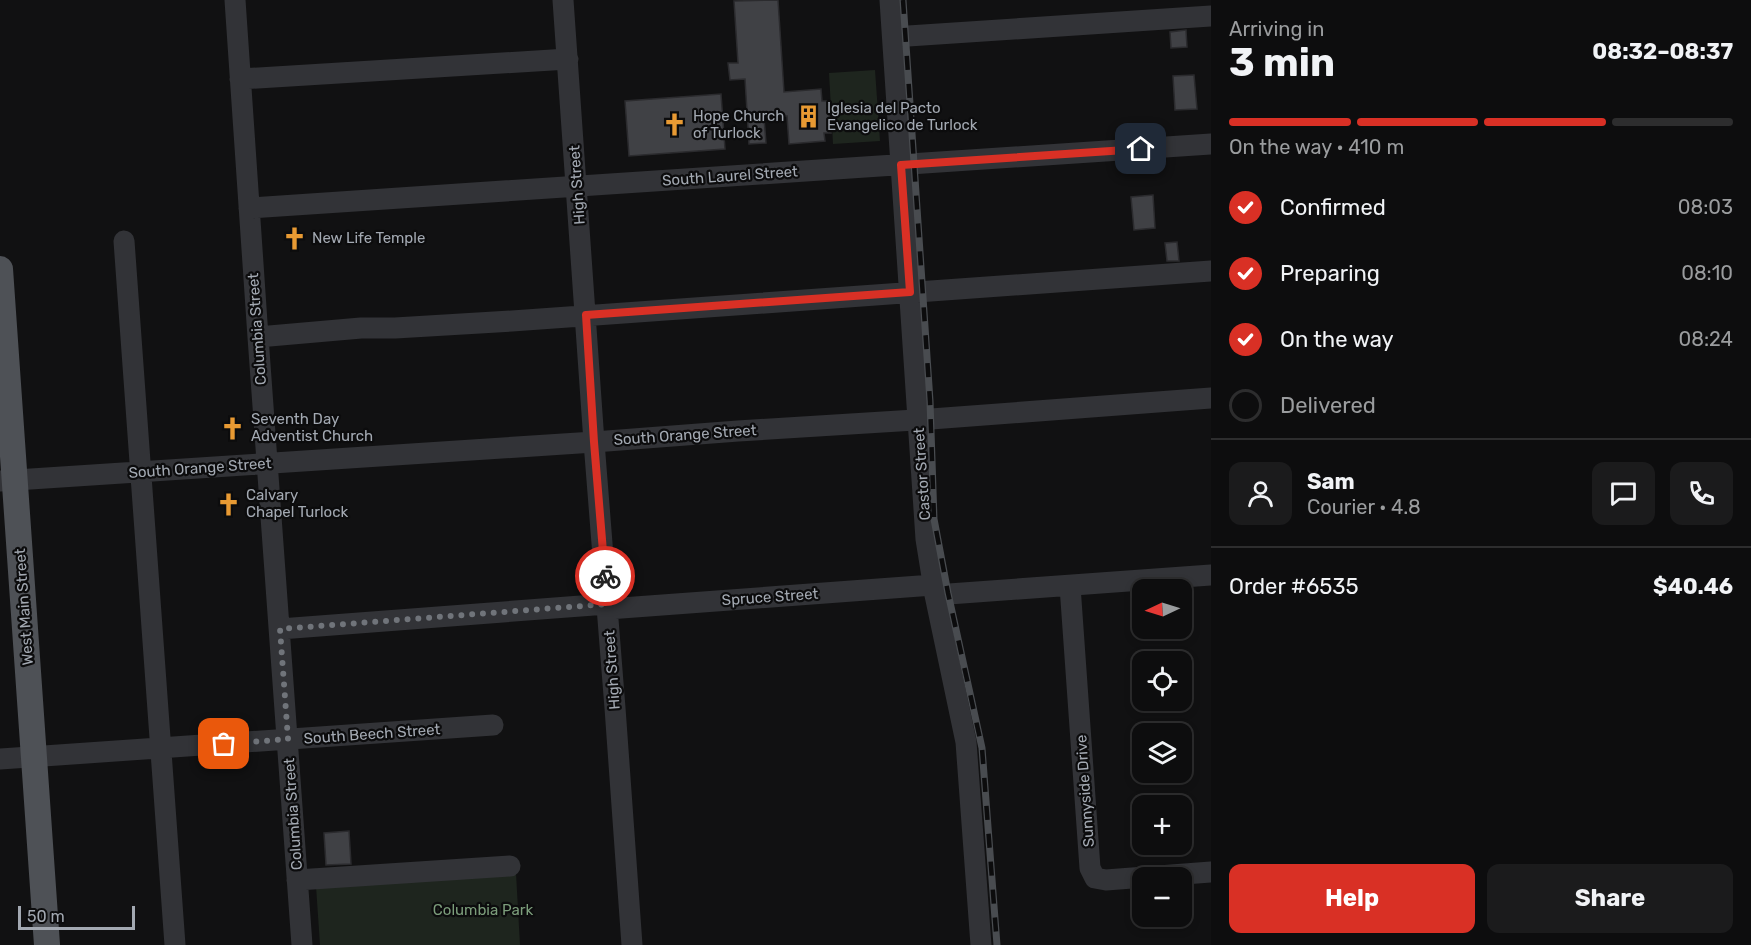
<!DOCTYPE html>
<html lang="en">
<head>
<meta charset="utf-8">
<style>
  :root { --surface:#0d0d0e; --page:#1b1b1c; --text:#f1f3f6; --muted:#9a9c9e; --line:#2d2d2e; --accent:#d93025 }
  body { margin:0; font-family:Rubik,sans-serif; background:var(--page); color:var(--text); height:100vh; display:flex; flex-direction:column; font-size:22px; white-space:nowrap }
  * { box-sizing:border-box; margin:0 }
  p { font-size:20px; color:var(--muted) }
  .icon { flex:none; width:33px; height:33px; fill:none; stroke:currentColor; stroke-width:2; stroke-linecap:round; stroke-linejoin:round }
  .map { position:relative; flex:1; overflow:hidden }
  .panel { display:flex; flex-direction:column; background:var(--surface); width:540px }
  .panel>* { flex:none }
  .needle { width:39px; rotate:266deg }
  .buttons { position:absolute; left:1132px; top:579px; display:grid; gap:12px }
  .buttons a { display:grid; place-items:center; width:60px; height:60px; border-radius:12px; background:var(--surface); box-shadow:0 3px 9px #0003,0 0 0 2px var(--line); font-size:30px }
  .scale { position:absolute; left:18px; bottom:15px; width:117px; box-sizing:border-box; padding-left:6px; border:3px solid #a3a9b2; border-top:0; font-size:16px; line-height:21px; white-space:nowrap; color:#a3a9b2; -webkit-text-stroke:4px #0c0c0d; paint-order:stroke }
  .pin { position:absolute; display:grid; place-items:center; width:51px; height:51px; color:#fff; margin:-26px; border-radius:12px; box-shadow:0 3px 9px #0006 }
  .courier { position:absolute; display:grid; place-items:center; width:60px; height:60px; margin:-30px; border:4px solid #d93025; border-radius:50%; background:#fff; color:#222; box-shadow:0 2px 8px #0007 }
  .summary em { font-style:normal; font-weight:700 }
  .summary div { display:flex; flex-direction:column-reverse }
  .summary { display:flex; align-items:center; justify-content:space-between; height:102px; padding:0 18px }
  h1 { font-size:39px; font-weight:700; line-height:45px }
  .bar { display:grid; grid-template-columns:repeat(4,1fr); gap:9px 6px; align-content:center; height:72px; padding:0 18px }
  .bar i { height:8px; border-radius:4px; background:var(--line) }
  .bar .on { background:var(--accent) }
  .bar p { grid-column:span 4 }
  .line { display:flex; align-items:center; gap:15px; padding:0 18px; border-top:2px solid var(--line) }
  .line div { flex:1 }
  .round { display:grid; place-items:center; flex:none; width:63px; height:63px; border-radius:12px; background:var(--page) }
  ol { padding:0 18px; list-style:none }
  li { display:flex; align-items:center; gap:18px; height:66px }
  li p { margin-inline-start:auto }
  li .icon { padding:6px; border-radius:50%; background:var(--accent); color:#fff; stroke-width:4 }
  li:last-child { color:var(--muted) }
  li i { width:33px; height:33px; border:3px solid var(--line); border-radius:50% }
  .primary-button { display:flex; gap:12px; margin-top:auto; padding:12px 18px }
  .primary-button a { flex:1; height:69px; border-radius:12px; background:var(--accent); color:#fff; font-size:24px; font-weight:700; line-height:69px; text-align:center }
  .primary-button a+a { background:var(--page); color:var(--text) }
  main { display:flex; flex:1; min-height:0 }
  .map>svg:first-child { display:block }
  .green { fill:#1e251e }
  .building { fill:#404145; stroke:#2b2b2e; stroke-width:1.5 }
  .lines { fill:none; stroke-linecap:round; stroke-linejoin:round }
  .minor { stroke:#323337; stroke-width:21 }
  .major { stroke:#4e5156; stroke-width:26 }
  .rail-casing { stroke:#494c50; stroke-width:7 }
  .rail { stroke:#0c0c0d; stroke-width:4.5; stroke-dasharray:14; stroke-linecap:butt }
  .done { stroke:#70747a; stroke-width:6; stroke-dasharray:0 10.8 }
  .route { stroke:#d93025; stroke-width:8 }
  .labels { text-anchor:middle; stroke-width:4.5; stroke-linejoin:round; paint-order:stroke }
  .poi-label { font-size:15px; fill:#a3a9b2; stroke:#0c0c0d; text-anchor:start }
  .street-label { font-size:15px; fill:#a3a9b2; stroke:#0c0c0d }
  .park-label { font-size:15px; fill:#7c9d7b; stroke:#0c0c0d }
</style>
</head>
<body>
<main>
<div class="map">
<svg width="1211" height="945" viewBox="0 0 1211 945">
  <rect width="100%" height="100%" fill="#111112"/>
  <!-- green -->
  <path class="green" d="M875,70l5,71 -47,3 -4,-71z
    M516,873l4,72h-200l-4,-59z"/>
  <!-- building -->
  <path class="building" d="M778,0l6,92 37,-3 1,12h6l3,32h-7l1,8 -36,3 -2,-28 -23,2 2,25 -17,1 -4,-65 -15,1 -2,-17h10l-4,-62z
    M1186,30l1,17 -16,1 -1,-16z
    M1194,75l3,34 -22,1 -2,-34z
    M721,94l4,55 -96,7 -4,-55z
    M1153,195l2,33 -21,2 -3,-33z
    M1177,242l2,19h-12l-2,-18z
    M349,831l2,33 -25,1 -2,-32z"/>
  <g class="lines">
    <!-- minor -->
    <path class="minor" d="M235,0l23,337 44,608
      M563,0l31,442 21,266 17,237
      M890,0l36,539 9,56 31,147 15,203
      M893,37l318,-21
      M240,79l328,-20
      M249,208l962,-64
      M124,241l51,704
      M258,337l103,-9h34l117,-7 699,-50
      M0,481l594,-39 144,-11 193,-12 280,-21
      M1070,586l20,282 5,10 11,2 105,-8
      M935,595l276,-20
      M608,609l325,-24
      M280,629l327,-25
      M0,759l493,-34
      M297,880l213,-14"/>
    <!-- major -->
    <path class="major" d="M0,269l47,676"/>
    <defs>
      <path id="rail" d="M903,0l27,401 4,118 14,74 34,155 15,197"/>
    </defs>
    <!-- rail casing -->
    <use href="#rail" class="rail-casing"/>
    <!-- rail -->
    <use href="#rail" class="rail"/>
  </g>
  <g class="lines">
    <!-- done -->
    <path class="done" d="M224,744l64,-5 -8,-110 328,-25 -3,-28"/>
    <!-- route -->
    <path class="route" d="M605,576l-11,-134 -8,-127 324,-23 -9,-127 240,-16"/>
  </g>
  <!-- icons -->
  <defs>
    <symbol id="building-bare" viewBox="-9 -9 18 18"><path d="M-4-6H4V6H1V3H-1V6H-4ZM-2.5-4.3h1.7v1.8h-1.7ZM.8-4.3h1.7v1.8H.8ZM-2.5-1h1.7V.8h-1.7ZM.8-1h1.7V.8H.8Z" fill="#e89a33" stroke="#0c0c0d" stroke-width="2.5" paint-order="stroke"/></symbol>
    <symbol id="church-bare" viewBox="-9 -9 18 18"><path d="M-1.2-6h2.4v3.5h3.3v2.4h-3.3V6h-2.4V-.1h-3.3v-2.4h3.3Z" fill="#e89a33" stroke="#0c0c0d" stroke-width="2.5" paint-order="stroke"/></symbol>
  </defs>
  <g fill-rule="evenodd">
    <use href="#building-bare" x="792" y="100" width="33" height="33"/>
    <use href="#church-bare" x="658" y="108" width="33" height="33"/>
    <use href="#church-bare" x="278" y="222" width="33" height="33"/>
    <use href="#church-bare" x="216" y="412" width="33" height="33"/>
    <use href="#church-bare" x="212" y="488" width="33" height="33"/>
  </g>
  <g class="labels">
    <!-- poi labels -->
    <g class="poi-label">
      <text x="827" y="113">Iglesia del Pacto<tspan x="827" dy="17">Evangelico de Turlock</tspan></text>
      <text x="693" y="121">Hope Church<tspan x="693" dy="17">of Turlock</tspan></text>
      <text x="312" y="243">New Life Temple</text>
      <text x="251" y="424">Seventh Day<tspan x="251" dy="17">Adventist Church</tspan></text>
      <text x="246" y="500">Calvary<tspan x="246" dy="17">Chapel Turlock</tspan></text>
    </g>
    <!-- street labels -->
    <g class="street-label">
      <text transform="translate(730 176) rotate(-4)" y="5">South Laurel Street</text>
      <text transform="translate(577 185) rotate(-94)" y="5">High Street</text>
      <text transform="translate(257 329) rotate(-94)" y="5">Columbia Street</text>
      <text transform="translate(685 435) rotate(-4)" y="5">South Orange Street</text>
      <text transform="translate(200 468) rotate(-4)" y="5">South Orange Street</text>
      <text transform="translate(922 474) rotate(-94)" y="5">Castor Street</text>
      <text transform="translate(770 597) rotate(-4)" y="5">Spruce Street</text>
      <text transform="translate(24 607) rotate(-94)" y="5">West Main Street</text>
      <text transform="translate(612 670) rotate(-94)" y="5">High Street</text>
      <text transform="translate(372 734) rotate(-4)" y="5">South Beech Street</text>
      <text transform="translate(1085 791) rotate(-94)" y="5">Sunnyside Drive</text>
      <text transform="translate(293 814) rotate(-94)" y="5">Columbia Street</text>
    </g>
    <!-- park labels -->
    <g class="park-label">
      <text x="483" y="915">Columbia Park</text>
    </g>
  </g>
</svg>
<div class="buttons">
<a><svg class="needle" viewBox="-14 -14 28 28"><path d="M0-13l5 13h-10z" fill="#e53935"/><path d="M0 13l5-13h-10z" fill="#9a9c9e"/></svg></a>
<a><svg class="icon" aria-label="locate" viewBox="0 0 24 24"><circle cx="12" cy="12" r="6"/><path d="M12 2v4M12 18v4M2 12h4M18 12h4"/></svg></a>
<a><svg class="icon" aria-label="layers" viewBox="0 0 24 24"><path d="M12 4l9 5-9 5-9-5zM3 14l9 5 9-5"/></svg></a>
<a>+</a>
<a>−</a>
</div>
<div class="scale">50 m</div>
<div class="pin" style="left:224px;top:744px;background:#ea580c"><svg class="icon" aria-label="bag" viewBox="0 0 24 24"><path d="M5 8h14l-1 12H6zM9 8a3 3 0 0 1 6 0"/></svg></div>
<div class="pin" style="left:1141px;top:149px;background:#1f2937"><svg class="icon" aria-label="home" viewBox="0 0 24 24"><path d="M3 11l9-7 9 7M6 9v11h12V9"/></svg></div>
<div class="courier" style="left:605px;top:576px"><svg class="icon" aria-label="bike" viewBox="0 0 24 24"><circle cx="6" cy="16" r="4"/><circle cx="18" cy="16" r="4"/><path d="M6 16l4-8h5l3 8M10 8l3 8H6M13 5h3"/></svg></div>
</div>
<section class="panel">
<div class="summary"><div><h1>3 min</h1><p>Arriving in</p></div><em>08:32–08:37</em></div>
<div class="bar"><i class="on"></i><i class="on"></i><i class="on"></i><i></i><p>On the way · 410 m</p></div>
<ol>
<li><svg class="icon" aria-label="check" viewBox="0 0 24 24"><path d="M5 12l5 5 9-10"/></svg>Confirmed<p>08:03</p></li>
<li><svg class="icon" aria-label="check" viewBox="0 0 24 24"><path d="M5 12l5 5 9-10"/></svg>Preparing<p>08:10</p></li>
<li><svg class="icon" aria-label="check" viewBox="0 0 24 24"><path d="M5 12l5 5 9-10"/></svg>On the way<p>08:24</p></li>
<li><i></i>Delivered</li>
</ol>
<div class="line" style="height:108px"><a class="round"><svg class="icon" aria-label="person" viewBox="0 0 24 24"><circle cx="12" cy="8" r="4"/><path d="M4 21q1-7 8-7t8 7"/></svg></a><div><b>Sam</b><p>Courier · 4.8</p></div><a class="round"><svg class="icon" aria-label="chat" viewBox="0 0 24 24"><path d="M4 5h16v11H9l-5 4z"/></svg></a><a class="round"><svg class="icon" aria-label="phone" viewBox="0 0 24 24"><path d="M5 4h4l2 5-3 2q2 4 5 5l2-3 5 2v4C11 20 4 13 5 4z"/></svg></a></div>
<div class="line" style="height:78px"><div>Order #6535</div><b>$40.46</b></div>
<div class="primary-button"><a>Help</a><a>Share</a></div>
</section>
</main>
</body>
</html>
